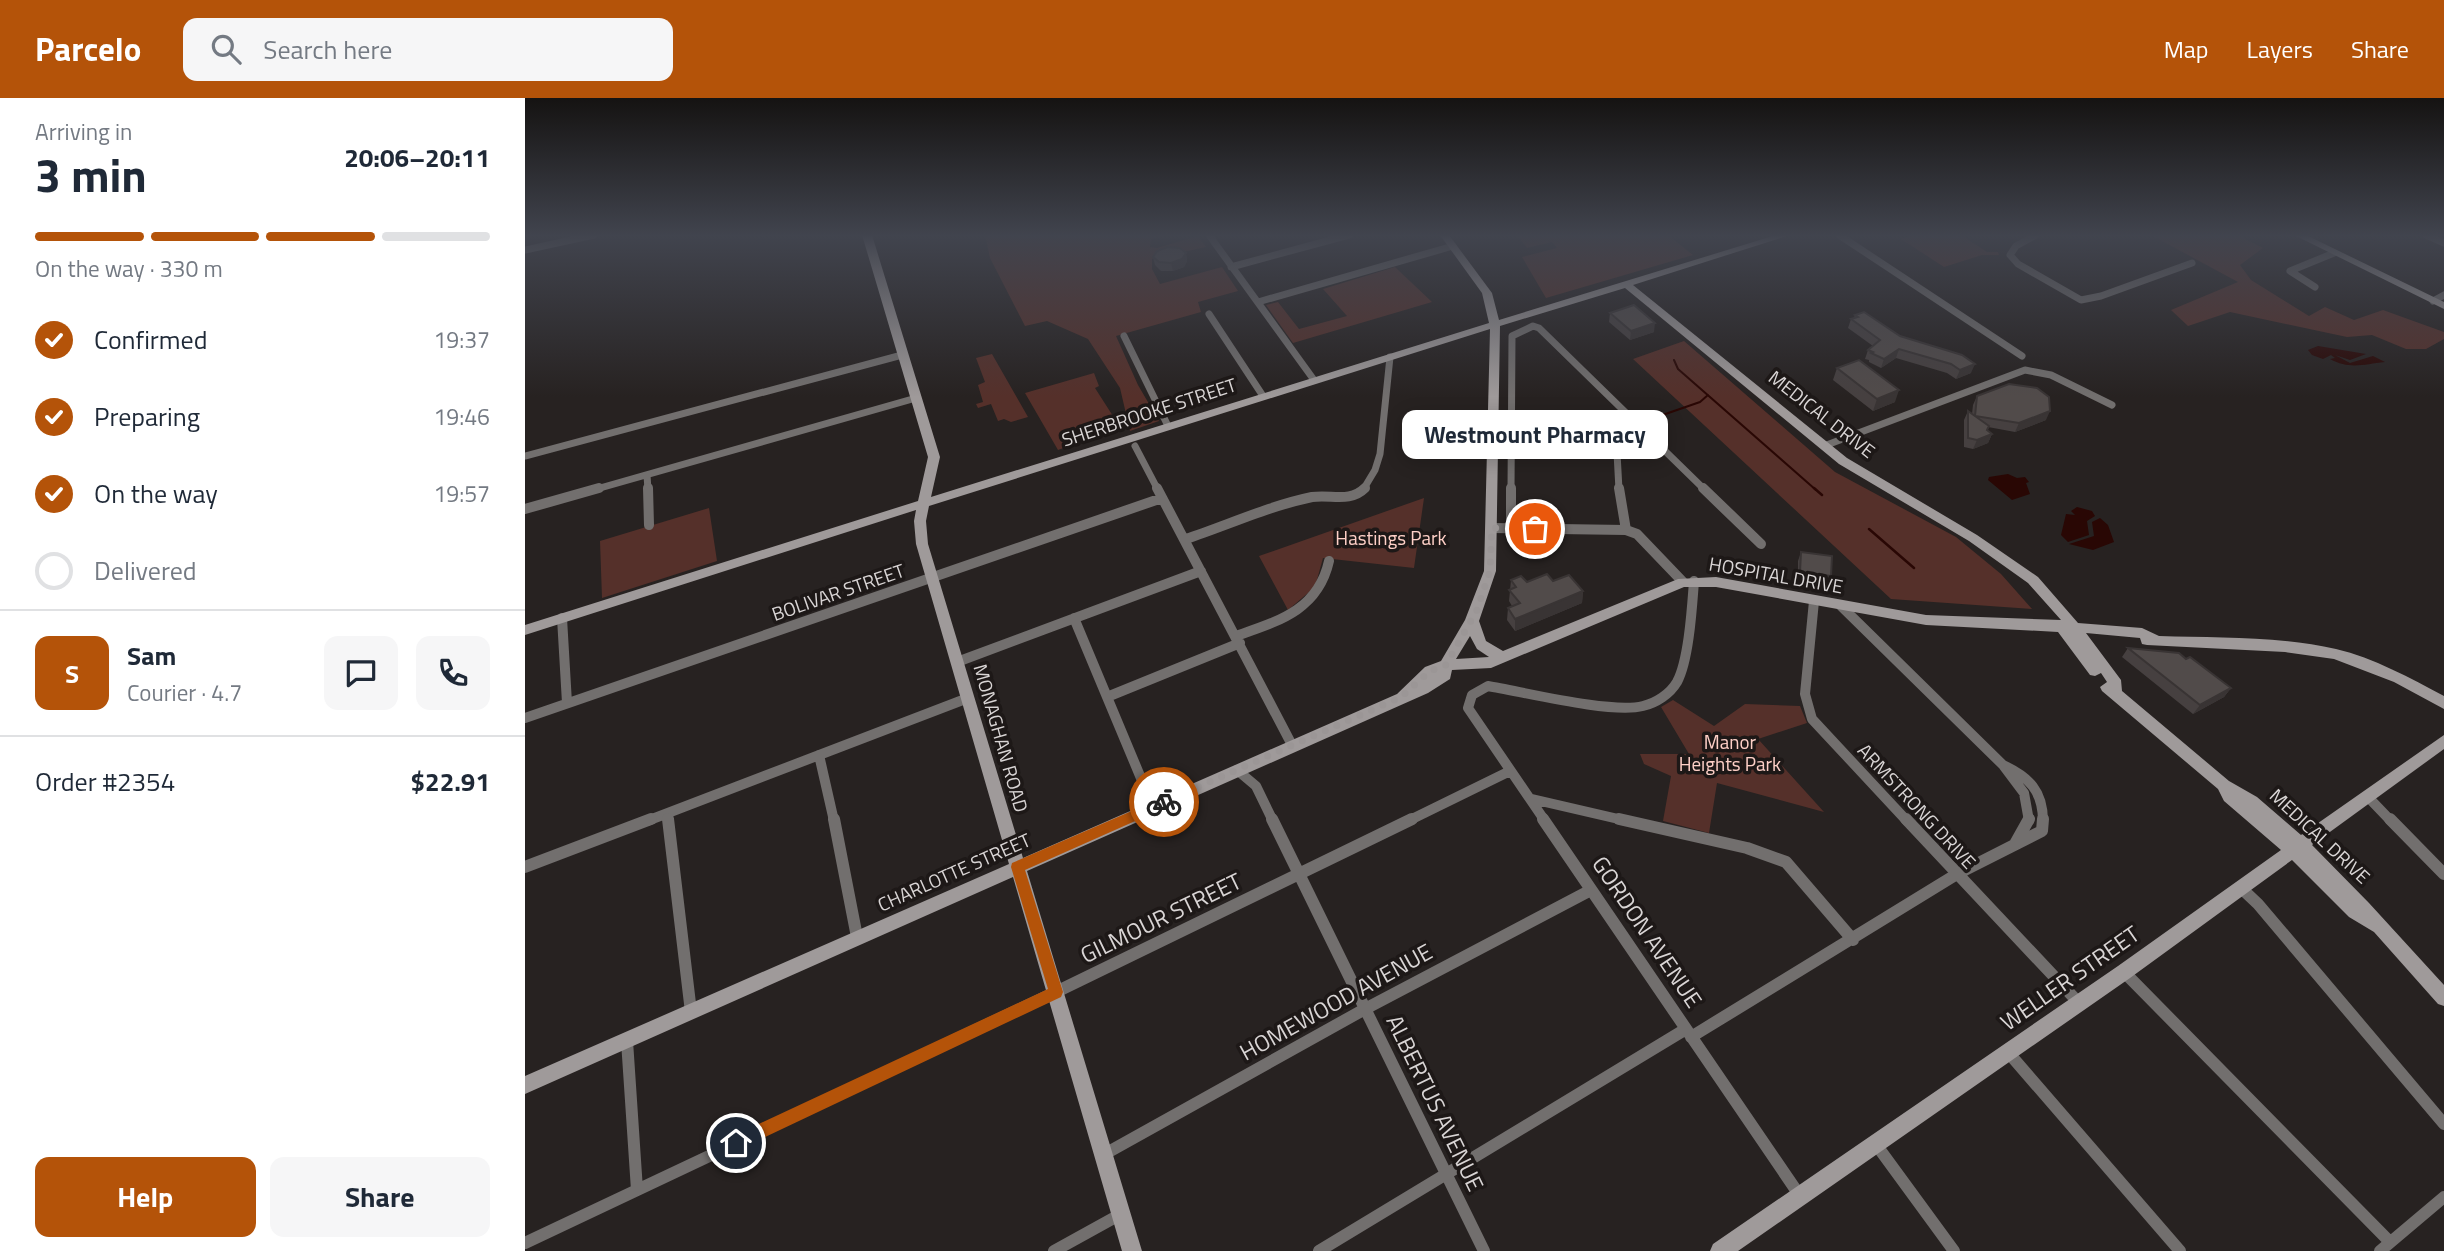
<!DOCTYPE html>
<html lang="en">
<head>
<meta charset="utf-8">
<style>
  :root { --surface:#fff; --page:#f6f6f7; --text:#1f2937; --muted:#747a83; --line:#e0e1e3; --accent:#b45309 }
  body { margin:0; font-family:"Titillium Web",sans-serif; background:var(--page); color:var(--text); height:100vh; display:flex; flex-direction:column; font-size:26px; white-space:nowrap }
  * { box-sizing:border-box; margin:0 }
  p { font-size:23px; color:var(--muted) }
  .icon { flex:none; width:38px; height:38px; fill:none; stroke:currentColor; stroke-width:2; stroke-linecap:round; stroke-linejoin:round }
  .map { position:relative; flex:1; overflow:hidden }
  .drawer { display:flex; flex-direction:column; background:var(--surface); width:525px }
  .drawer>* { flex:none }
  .pin { position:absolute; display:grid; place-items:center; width:60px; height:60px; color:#fff; margin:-30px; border:4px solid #fff; border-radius:50%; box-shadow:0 2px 7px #0007 }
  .courier { position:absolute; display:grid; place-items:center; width:70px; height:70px; margin:-35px; border:5px solid #b45309; border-radius:50%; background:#fff; color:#222; box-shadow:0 2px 9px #0007 }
  .bubble { position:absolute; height:49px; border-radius:14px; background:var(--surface); box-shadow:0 4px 18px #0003; font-size:23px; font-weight:700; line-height:49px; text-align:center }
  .summary em { font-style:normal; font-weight:700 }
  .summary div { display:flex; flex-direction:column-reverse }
  .summary { display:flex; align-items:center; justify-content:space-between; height:119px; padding:0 35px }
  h1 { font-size:46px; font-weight:700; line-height:52px }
  .bar { display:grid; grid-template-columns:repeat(4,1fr); gap:10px 7px; align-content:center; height:84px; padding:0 35px }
  .bar i { height:9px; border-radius:5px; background:var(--line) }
  .bar .active { background:var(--accent) }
  .bar p { grid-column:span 4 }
  .line { display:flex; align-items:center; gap:18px; padding:0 35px; border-top:2px solid var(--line) }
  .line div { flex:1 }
  .round { display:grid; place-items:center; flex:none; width:74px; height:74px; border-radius:14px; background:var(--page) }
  ol { padding:0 35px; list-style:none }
  li { display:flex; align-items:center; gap:21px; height:77px }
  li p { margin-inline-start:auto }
  li .icon { padding:7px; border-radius:50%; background:var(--accent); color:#fff; stroke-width:4 }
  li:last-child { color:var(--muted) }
  li i { width:38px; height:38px; border:4px solid var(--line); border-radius:50% }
  .cta { display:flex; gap:14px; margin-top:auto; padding:14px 35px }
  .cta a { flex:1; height:80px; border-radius:14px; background:var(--accent); color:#fff; font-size:28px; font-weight:700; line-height:80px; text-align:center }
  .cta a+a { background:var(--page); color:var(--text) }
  header { display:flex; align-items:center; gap:42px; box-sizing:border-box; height:98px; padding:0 35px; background:var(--accent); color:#fff }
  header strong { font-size:33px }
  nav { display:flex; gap:38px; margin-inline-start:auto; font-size:24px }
  .search { width:490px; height:63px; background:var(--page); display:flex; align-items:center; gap:18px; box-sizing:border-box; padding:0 24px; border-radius:14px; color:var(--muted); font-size:26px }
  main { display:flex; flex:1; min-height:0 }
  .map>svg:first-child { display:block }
  .green { fill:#55302a }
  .water { fill:#290704 }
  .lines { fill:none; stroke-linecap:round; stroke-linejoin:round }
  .stream-far1 { stroke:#290704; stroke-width:2 }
  .stream { stroke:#290704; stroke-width:2.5 }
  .street-far2 { stroke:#726f6e; stroke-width:7 }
  .street-far1 { stroke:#726f6e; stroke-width:10 }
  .street { stroke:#726f6e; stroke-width:12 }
  .secondary { fill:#9f9a9a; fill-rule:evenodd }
  .wall { fill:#464040 }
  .shaded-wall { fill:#393434 }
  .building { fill:#514b4a; stroke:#393434; stroke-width:2 }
  .route { fill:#b45309 }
  .done { stroke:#9b9696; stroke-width:7; stroke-dasharray:0 12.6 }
  .labels { text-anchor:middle; stroke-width:7; stroke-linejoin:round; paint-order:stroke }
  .street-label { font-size:19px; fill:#d9d5d5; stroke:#1d1817 }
  .park-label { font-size:19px; fill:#fed0c7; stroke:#1d1817 }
  .near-street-label { font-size:23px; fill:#d9d5d5; stroke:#1d1817 }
</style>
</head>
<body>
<header>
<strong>Parcelo</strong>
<div class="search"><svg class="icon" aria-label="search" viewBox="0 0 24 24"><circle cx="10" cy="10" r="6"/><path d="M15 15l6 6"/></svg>Search here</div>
<nav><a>Map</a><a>Layers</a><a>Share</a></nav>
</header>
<main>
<section class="drawer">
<div class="summary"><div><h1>3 min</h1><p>Arriving in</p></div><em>20:06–20:11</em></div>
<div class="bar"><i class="active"></i><i class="active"></i><i class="active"></i><i></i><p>On the way · 330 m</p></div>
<ol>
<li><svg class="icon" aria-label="check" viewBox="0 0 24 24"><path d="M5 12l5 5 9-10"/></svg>Confirmed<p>19:37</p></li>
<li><svg class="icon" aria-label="check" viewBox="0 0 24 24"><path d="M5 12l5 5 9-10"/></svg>Preparing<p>19:46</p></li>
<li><svg class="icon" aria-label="check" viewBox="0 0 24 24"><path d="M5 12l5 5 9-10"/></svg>On the way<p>19:57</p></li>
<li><i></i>Delivered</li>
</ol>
<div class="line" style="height:126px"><b class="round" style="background:var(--accent);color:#fff">S</b><div><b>Sam</b><p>Courier · 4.7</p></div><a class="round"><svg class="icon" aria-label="chat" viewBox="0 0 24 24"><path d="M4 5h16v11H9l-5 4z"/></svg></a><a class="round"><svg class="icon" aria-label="phone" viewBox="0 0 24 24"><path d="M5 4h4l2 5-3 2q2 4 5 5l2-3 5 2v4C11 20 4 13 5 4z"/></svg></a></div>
<div class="line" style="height:91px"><div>Order #2354</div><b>$22.91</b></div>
<div class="cta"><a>Help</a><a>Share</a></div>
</section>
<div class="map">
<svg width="1919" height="1153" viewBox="0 0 1919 1153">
  <rect width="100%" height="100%" fill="#272221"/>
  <!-- green -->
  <path class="green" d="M460,137h183l-17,4 -1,8 7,1 41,-12 8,11 -54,12v10l8,15 62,-17 16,24 -40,11 3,10 -85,24 22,49 21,36 -29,10 -10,-43 -32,-49 -41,-18 -22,5 -35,-68z
    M992,137h151l25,20 -147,43 -24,-41 35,-9 -5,-6 -25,6z
    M1387,137h49l26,17h11l1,3h-17l-38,12 -43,-28z
    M1626,137h87l25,13 -23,17 11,15 58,36 16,-9 29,13 29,-10 61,22v7l-18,10h-20l-34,-14 -25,2 -117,-25 -42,14 -17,-16 67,-28z
    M870,169l37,35 -139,41 -27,-38 12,-3 21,27 48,-13 -24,-27z
    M1159,243l151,131 121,65 45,37 31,35 -141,-10 -258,-240z
    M467,256l36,63 -17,5 -7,-3 -6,2 -7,-17 -13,4 -2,-4 7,-2 -5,-17 7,-3 -9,-24z
    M569,275l5,13 -4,2 25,39 -62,23 -33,-57z
    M899,400l-10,70 -91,-10 -8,29 -27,23 -29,-54z
    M184,410l8,53 -115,37 -2,-57z
    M1148,602l41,26 31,-22 55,2 7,17 -49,16 66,73 -107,-29 -8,50 -46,-12 8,-45 -27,-12 -4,-10h49l-28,-47z"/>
  <!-- water -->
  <path class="water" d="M1793,248l48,8 -16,6 -15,-5 15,8 23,-7 12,6c-21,2 -35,8 -55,-3l5,-1 -4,-3 -8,4 -11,-4 -4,-5z
    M1483,376l9,4 8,-1 4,5 -3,1 4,11 -18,6 -24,-20 1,-3z
    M1552,409l15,4 3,5 -8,5 2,14 -21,7 -7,-7 5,-21 9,1 -4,-4z
    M1575,420l8,7 6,17 -21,8 -24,-6 25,-8 -2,-14z"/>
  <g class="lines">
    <!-- stream-far1 -->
    <path class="stream-far1" d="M1149,262l4,9 138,121
      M1126,321l49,-17 8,-7"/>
    <!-- stream -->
    <path class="stream" d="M1289,390l8,7
      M1344,431l45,39"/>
    <!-- street-far2 -->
    <path class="street-far2" d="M684,137l105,145
      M1314,137l183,121
      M1511,137l-20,11 -6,9 8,9 63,36 20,-4 91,-33
      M1901,137l18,8
      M0,152l69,-15
      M706,169l118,-32
      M1790,189l-25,-16 44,-18
      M1908,203l11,-6
      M733,204l195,-56
      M684,216l54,82
      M599,238l44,90
      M610,348l23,44
      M1299,348l201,-76 26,5 61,30
      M0,358l377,-101
      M122,377l1,15
      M68,392l323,-92
      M838,392l12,-20 5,-16 10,-97
      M986,392l1,-154 21,-10 6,2 166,162
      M1094,392l-3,-56 19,-11"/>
    <!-- street-far1 -->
    <path class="street-far1" d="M123,390l1,37
      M632,390l135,257
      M1094,390l7,42
      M1178,390l58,56
      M0,411l74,-21
      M967,430l134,2 11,4 46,48
      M986,431v-41
      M661,441c42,-14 83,-33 126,-42 19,-3 38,6 53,-9
      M1289,503l-9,93 7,25 95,102
      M1316,508l162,159 21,28 5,28
      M37,520l5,85
      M549,520l79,189
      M711,538c43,-15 82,-26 93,-75
      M432,564l244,-91
      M582,599l133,-54
      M0,620l637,-220
      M294,657l15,66
      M1478,667c26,12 40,26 40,56
      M712,672l19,16 17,35
      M1843,699l23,24
      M1007,701l95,22
      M142,716l1,7
      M122,723l321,-123
      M883,723l102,-50
      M1020,723l-77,-113 4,-13 16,-9c36,6 123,28 155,20 13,-3 27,-12 34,-24 12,-22 15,-75 17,-101"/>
    <!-- street -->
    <path class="street" d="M143,721l23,193
      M309,721l23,118
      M747,721l212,432
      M1018,721l257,377
      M1094,721l128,29 39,14 67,78
      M1381,721l173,184
      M1865,721l54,55
      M1490,746l14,-25
      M0,769l126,-48
      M1715,789l18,17 186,220
      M1599,874l266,270
      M1166,939l266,-163 85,-43 1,-12
      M102,943l10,149
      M1482,953l173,200
      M1350,1045l79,108
      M578,1057l262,-146 226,-119
      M0,1145l531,-251 356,-173
      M529,1153l67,-37
      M794,1153l367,-222
      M1855,1153l64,-54"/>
    <!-- secondary -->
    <path class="secondary" d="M337,137h10l68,222 -9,40 558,-174 -7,-30 -42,-58h9l43,58 7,27 277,-85h14l-157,50 214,173 130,77 61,42 40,46 64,5 17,8c57,2 122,0 177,13 38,9 74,29 108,47v13l-50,-27 -60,-23 -49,-7 -138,-7 -5,-1 -2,-6 -54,-5 35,47 1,11 107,90 28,16 44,38 143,-100v14l-132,96 57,58 75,82v21l-6,-2 -64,-72 -25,-15 -57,-57 -162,118 -392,273h-28l3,-7 405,-278 163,-116 -57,-49 -6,-12 -116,-98 -2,-4 7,-5 -6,-9 -6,3 -5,-1 -32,-43 -132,-7 -210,-38h-32l-193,81 -39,2 -2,9 -22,14 -401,178 115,380h-20l-109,-374 -488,217v-18l484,-212 -93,-320 -2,-23 2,-11 -391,125v-10l393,-124 10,-44zM1100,190l214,176 130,77 59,42 33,37 -135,-5 -210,-38 -38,2 -175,72 -17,-10 -7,-20 17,-50 4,-245zM965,231l-6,242 -19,49 -24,41 -16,6 -28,27 -374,164 -95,-314 -2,-23 3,-15zM945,538l7,13 12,8 -33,2z
      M1769,137h12l138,67v7z"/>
  </g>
  <!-- wall -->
  <path class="wall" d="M661,155l1,8 -3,6 -11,4h-12l-6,-6 -2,-8z
    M1085,215l44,19 -24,8 -21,-18z
    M1330,217l45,21 71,37 -15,6 -9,-6 -51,-15 -15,10 -12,-6v-2l-4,-1 3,-9 5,-4 -25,-18 3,-9 3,-1z
    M1312,270l58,34 -22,9 -40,-31z
    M1452,298l69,24 -31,12 -27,-5 -1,3 5,4 -4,9 -15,6 -9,-2v-27l4,-9 4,3 1,-9z
    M1276,454l30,24 -3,9 -30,-4v-20z
    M986,482l72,11 -1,12 -67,28 -8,-11 1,-12 4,-2 -3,-5z
    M1603,550l58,11 45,29 -7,9 -31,17 -71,-57z"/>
  <!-- shaded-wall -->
  <path class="shaded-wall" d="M661,155l1,8 -3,6 -11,4 -2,-8z
    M1130,225l-1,9 -24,8 1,-9z
    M1374,251l-3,9 -15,10 3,-9z
    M1450,266l-4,9 -15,6 4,-9z
    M1374,292l-4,12 -22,9 4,-12z
    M1525,313l-4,9 -31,12 4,-9z
    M1467,336l-4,9 -15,6 4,-9z
    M1058,493l-1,12 -67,28v-12z
    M1706,590l-7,9 -31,17 7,-9z"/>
  <!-- building -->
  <path class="building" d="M643,149l12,1 6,5 -4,6 -11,4 -12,-1 -6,-5 4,-6z
    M1109,207l21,18 -24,8 -21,-18z
    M1339,214l36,24 62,19 13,9 -15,6 -9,-6 -52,-15 -15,10 -13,-6 2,-1 -5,-2 12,-10 -29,-21 7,-2 -3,-2z
    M1334,262l40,30 -22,9 -40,-31z
    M1484,286l28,4 12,9 1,14 -31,12 -44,-7 2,-20z
    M1443,313l21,15 -2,4 5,4 -15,6 -9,-2z
    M1276,454l31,4 -1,20 -31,-4z
    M1022,476l6,7 16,-6 14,16 -68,28 -7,-11 12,-5 -11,-13 7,-3 -5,-7 10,-4 6,6z
    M1603,550l51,5 7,6 4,-2 41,31 -31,17z"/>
  <!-- sky -->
  <linearGradient id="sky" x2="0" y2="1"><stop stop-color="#151312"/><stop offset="0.46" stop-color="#41444e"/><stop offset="1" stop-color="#41444e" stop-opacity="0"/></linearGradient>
  <rect width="1919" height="299" fill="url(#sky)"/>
  <!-- route -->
  <path class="route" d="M639,699l5,2v7l-144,64 38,122 -2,5 -319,151 -6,3 -5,-3 -3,-5 3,-6 317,-148 -37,-122 1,-4z"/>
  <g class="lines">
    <!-- done -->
    <path class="done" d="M639,704l237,-105 29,-26 16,-6 31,-55 13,-39 2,-43 43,1"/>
  </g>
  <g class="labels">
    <!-- street labels -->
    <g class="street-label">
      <text transform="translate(624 314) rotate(-18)" y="7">SHERBROOKE STREET</text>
      <text transform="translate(1297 316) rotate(38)" y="7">MEDICAL DRIVE</text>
      <text transform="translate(1251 477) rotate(10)" y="7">HOSPITAL DRIVE</text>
      <text transform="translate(313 494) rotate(-19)" y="7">BOLIVAR STREET</text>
      <text transform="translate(476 640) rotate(74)" y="7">MONAGHAN ROAD</text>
      <text transform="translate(1392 708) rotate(47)" y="7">ARMSTRONG DRIVE</text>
      <text transform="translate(1795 738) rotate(43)" y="7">MEDICAL DRIVE</text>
      <text transform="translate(429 774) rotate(-24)" y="7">CHARLOTTE STREET</text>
    </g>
    <!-- park labels -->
    <g class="park-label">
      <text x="866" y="447">Hastings Park</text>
      <text x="1205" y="651">Manor<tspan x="1205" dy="22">Heights Park</tspan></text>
    </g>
    <!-- near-street labels -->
    <g class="near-street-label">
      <text transform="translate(636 820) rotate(-26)" y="8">GILMOUR STREET</text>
      <text transform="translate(1122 834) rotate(56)" y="8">GORDON AVENUE</text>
      <text transform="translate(1545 880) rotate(-35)" y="8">WELLER STREET</text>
      <text transform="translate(811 904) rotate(-29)" y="8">HOMEWOOD AVENUE</text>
      <text transform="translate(910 1005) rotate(64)" y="8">ALBERTUS AVENUE</text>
    </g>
  </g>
</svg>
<div class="pin" style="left:1010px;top:431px;background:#ea580c"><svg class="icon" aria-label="bag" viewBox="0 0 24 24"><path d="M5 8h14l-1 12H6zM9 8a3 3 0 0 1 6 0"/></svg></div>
<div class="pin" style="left:211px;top:1045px;background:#1f2937"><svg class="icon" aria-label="home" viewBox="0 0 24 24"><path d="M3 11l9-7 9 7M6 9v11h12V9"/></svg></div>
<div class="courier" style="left:639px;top:704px"><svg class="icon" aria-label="bike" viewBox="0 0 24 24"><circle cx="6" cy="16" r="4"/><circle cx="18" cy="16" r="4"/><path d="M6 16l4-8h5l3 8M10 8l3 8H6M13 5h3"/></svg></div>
<div class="bubble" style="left:877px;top:312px;width:266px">Westmount Pharmacy</div>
</div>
</main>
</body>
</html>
